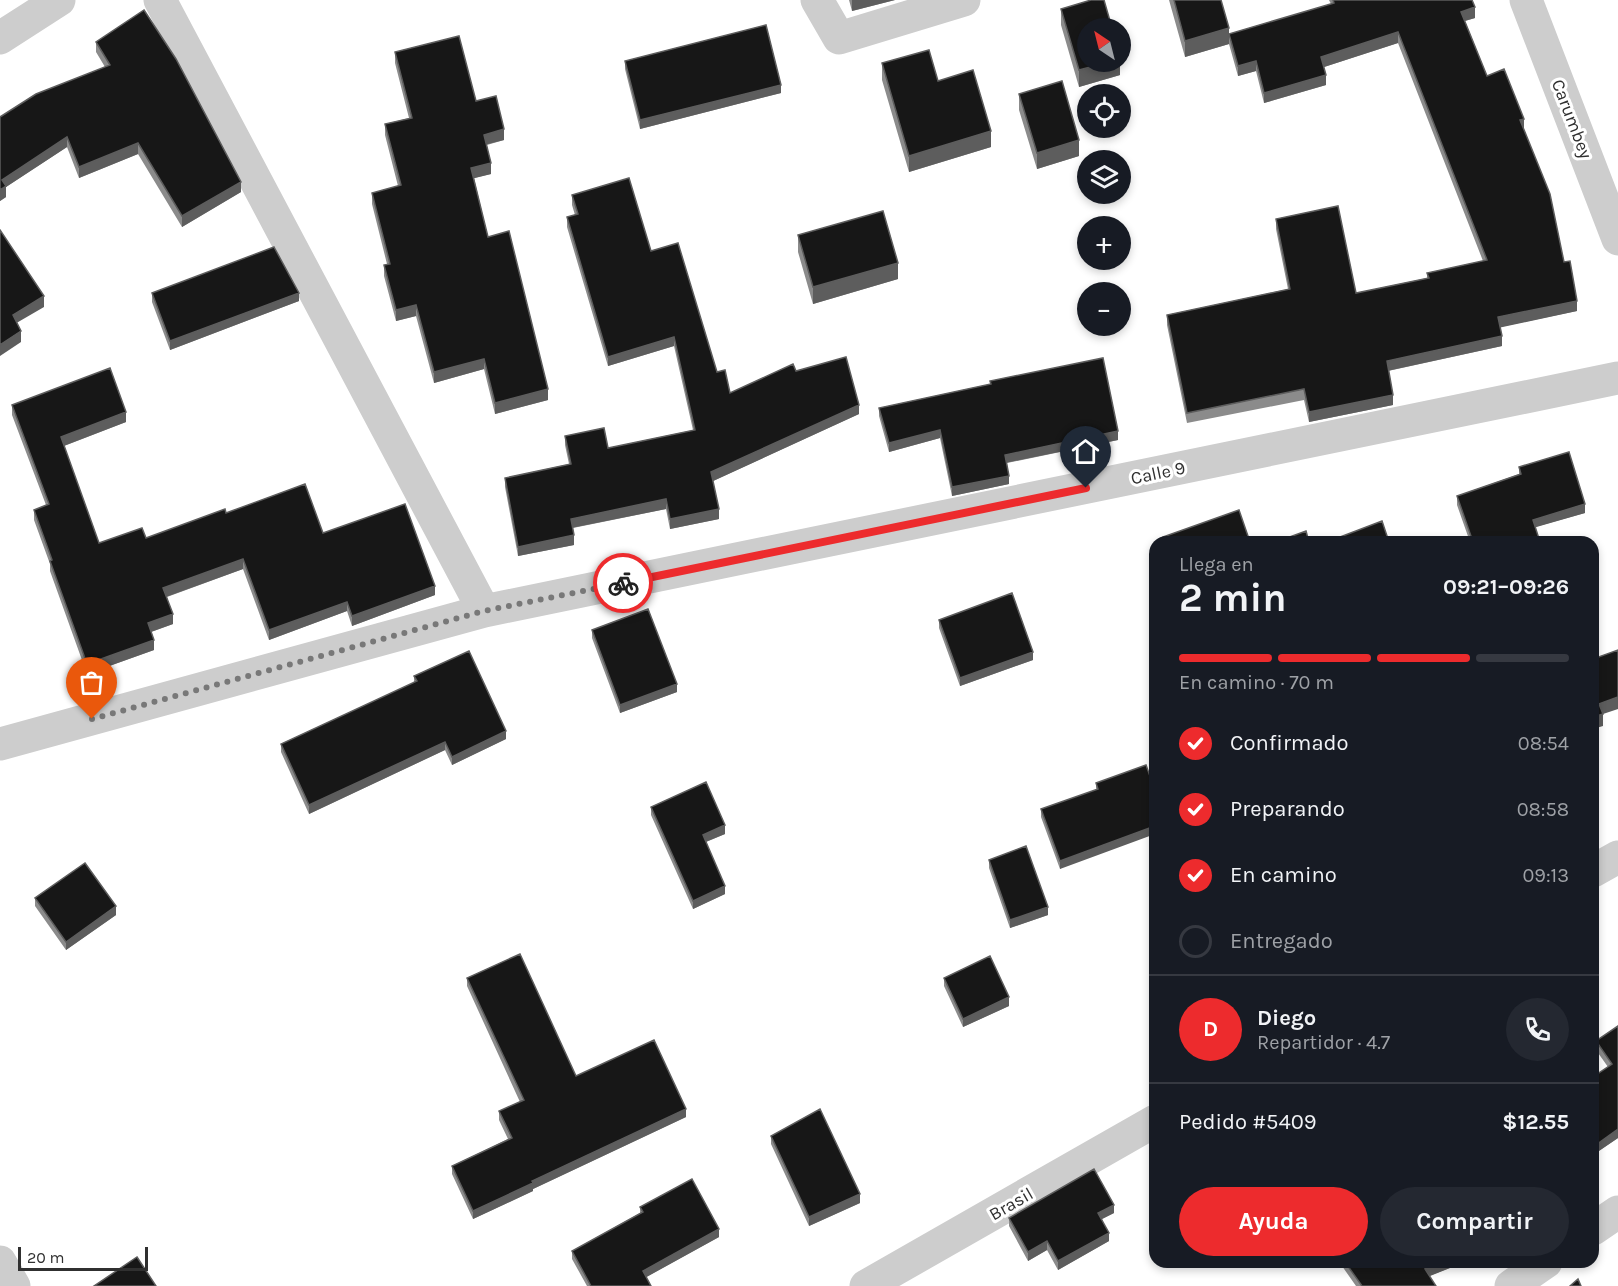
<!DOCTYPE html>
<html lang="es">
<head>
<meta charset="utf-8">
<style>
  :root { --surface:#171b24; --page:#242831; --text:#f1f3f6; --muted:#9ea1a6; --line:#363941; --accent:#ed2b2d }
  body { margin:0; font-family:Karla,sans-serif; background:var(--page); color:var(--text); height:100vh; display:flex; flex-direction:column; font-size:22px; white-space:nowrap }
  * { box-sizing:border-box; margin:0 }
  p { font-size:20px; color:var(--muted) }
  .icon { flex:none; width:33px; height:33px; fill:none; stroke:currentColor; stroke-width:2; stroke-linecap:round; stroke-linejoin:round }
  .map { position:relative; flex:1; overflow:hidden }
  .details { position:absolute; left:1149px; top:536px; width:450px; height:732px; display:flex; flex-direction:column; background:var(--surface); border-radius:18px; box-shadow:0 3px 9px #0003 }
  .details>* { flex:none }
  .needle { width:39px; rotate:325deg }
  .fabs { position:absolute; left:1077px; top:18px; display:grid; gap:12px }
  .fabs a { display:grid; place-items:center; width:54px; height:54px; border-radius:50%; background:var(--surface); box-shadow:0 3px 9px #0003; font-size:30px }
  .scale { position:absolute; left:18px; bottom:15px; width:130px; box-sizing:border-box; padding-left:6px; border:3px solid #303030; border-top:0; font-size:16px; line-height:21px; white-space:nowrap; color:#303030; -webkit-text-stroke:4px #fff; paint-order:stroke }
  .pin { position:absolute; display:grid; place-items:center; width:51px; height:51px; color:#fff; margin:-62px -26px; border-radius:50% 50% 50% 0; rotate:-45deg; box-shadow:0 0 6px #0007 }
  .pin .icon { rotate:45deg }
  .courier { position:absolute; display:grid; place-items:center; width:60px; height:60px; margin:-30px; border:4px solid #ed2b2d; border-radius:50%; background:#fff; color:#222; box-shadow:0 2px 8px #0007 }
  .headline em { font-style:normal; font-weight:700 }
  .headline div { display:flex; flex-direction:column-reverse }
  .headline { display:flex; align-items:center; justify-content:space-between; height:102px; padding:0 30px }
  h1 { font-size:39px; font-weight:700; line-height:45px }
  .bar { display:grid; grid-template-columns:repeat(4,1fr); gap:9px 6px; align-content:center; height:72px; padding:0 30px }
  .bar i { height:8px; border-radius:4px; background:var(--line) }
  .bar .current { background:var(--accent) }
  .bar p { grid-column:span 4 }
  .line { display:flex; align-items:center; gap:15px; padding:0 30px; border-top:2px solid var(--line) }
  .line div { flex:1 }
  .round { display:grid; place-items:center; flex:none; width:63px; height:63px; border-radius:32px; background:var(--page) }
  ol { padding:0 30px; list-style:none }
  li { display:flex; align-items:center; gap:18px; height:66px }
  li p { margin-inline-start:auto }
  li .icon { padding:6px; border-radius:50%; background:var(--accent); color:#fff; stroke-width:4 }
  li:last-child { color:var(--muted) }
  li i { width:33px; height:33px; border:3px solid var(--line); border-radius:50% }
  .primary-button { display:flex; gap:12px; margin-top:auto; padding:12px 30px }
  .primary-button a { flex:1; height:69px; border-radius:36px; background:var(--accent); color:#fff; font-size:24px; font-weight:700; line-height:69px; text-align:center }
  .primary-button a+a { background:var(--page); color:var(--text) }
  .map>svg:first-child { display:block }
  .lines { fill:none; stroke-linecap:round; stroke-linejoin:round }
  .minor { stroke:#cdcdcd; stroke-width:33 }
  .wall { fill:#8b8b8b }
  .shaded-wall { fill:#5d5d5d }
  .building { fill:#171717; stroke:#5d5d5d; stroke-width:1.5 }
  .done { stroke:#787878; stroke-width:6; stroke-dasharray:0 10.8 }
  .route { stroke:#ed2b2d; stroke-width:8 }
  .labels { text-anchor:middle; stroke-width:6; stroke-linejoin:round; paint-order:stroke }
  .street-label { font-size:18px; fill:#303030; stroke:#fff }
</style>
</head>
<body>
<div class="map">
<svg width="1618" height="1286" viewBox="0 0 1618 1286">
  <rect width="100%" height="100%" fill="#fff"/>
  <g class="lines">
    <!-- minor -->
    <path class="minor" d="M160,0l324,611
      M817,0l22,38 125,-38
      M1526,0l92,239
      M0,38l59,-38
      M0,744l484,-133 1134,-233
      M1593,871l25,-14
      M1593,1229l25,-17
      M0,1262l14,24
      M866,1286l289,-165
      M1511,1286l35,-24"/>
  </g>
  <!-- wall -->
  <path class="wall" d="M849,0h46l-43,11z
    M1169,0h52l8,34 102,-30 -2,-4h143l3,18 -10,3 22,55 37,53 40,133 13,49 -77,16 2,19 -114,25 5,34 -84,17 -5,-22 -117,23 -20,-98v-10l121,-26 -12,-60v-10l80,74 71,-15v-5l56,-12 -85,-218 -74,24 2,18 -62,18 -8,-32 -18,5 -9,-32 -44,13z
    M1061,9l59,53v13l-41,12 -18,-62z
    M96,42l145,150 -59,35 -44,-73 -59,24 -12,-31 -61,40v10l-6,4v-84l105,-50 -9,-15z
    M395,52l81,49 28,39 -17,5 4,29 -17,4 14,59 60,163 -53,14 -11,-45 -50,14 -18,-67 -20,5 -12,-45v-11l3,-1 -15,-60v-11l26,-7 -13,-51v-11l24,-6 -14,-55z
    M625,61l156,32 -141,36 -15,-60z
    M882,63l56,18 53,66 -82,25 -27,-92z
    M1019,94l60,62 -42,13 -18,-59z
    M572,195l79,56 66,121 13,21 66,-22 63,43 -146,67 6,38 -49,10 -4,-20 -93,19 1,17 -56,11 -13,-69v-9l64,-14 -4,-19v-9l43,12 85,-18 -19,-84 -66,20 -41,-139v-10l8,-2 -3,-10z
    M798,235l100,44 -85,25 -15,-52z
    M152,293l147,8 -129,49 -18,-48z
    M990,381l128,59 -111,23 2,21 -57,12 -12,-58 -51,14 -10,-36v-8l111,-24z
    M12,405l114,17 -62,24 35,97 47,-5 80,-25 97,20 112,62 -83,31 -5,-15 -78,29 -26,-71 -76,28 6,27 -22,8 3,18 -67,24 -37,-103v-7l-16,-44v-10l12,-5 -34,-90z
    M1519,467l66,46 -50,14 5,15h-70l-13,-37v-9l62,-22z
    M939,620l94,40 -73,26 -21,-58z
    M592,630l85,62 -57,21 -28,-75z
    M414,676l92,63 -54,26 -7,-15 -136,64 -28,-62v-8l133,-61z
    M1096,783l59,7 -95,79 -19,-52v-8l55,-19z
    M651,807l74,27 -19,8 19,52 -32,15 -42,-94z
    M989,860l59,55 -38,13 -21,-60z
    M35,898l81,17 -50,35 -31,-44z
    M467,978l109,98 110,41 -153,72v2l-60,28 -21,-45v-8l56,-27 -9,-19v-9l21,-9 -53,-116z
    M944,978l65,28 -46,21 -19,-41z
    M1618,1026v112l-25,17 15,-88 -12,-17v-9z
    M771,1136l89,67 -51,23 -38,-82z
    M640,1207l79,30 -73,40 5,9h-64l-15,-27v-8l68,-38z
    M1114,1213l-12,6 7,22 -51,29 -11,-20 -19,11 -19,-35v-8z
    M1342,1262h123l-36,14 7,10h-80l-14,-20z"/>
  <!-- shaded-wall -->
  <path class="shaded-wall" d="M852,0h43l-43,11z
    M1475,7v11l-14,4v-10z
    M1229,28v16l-44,13v-16z
    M1398,32v11l-77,25v-11z
    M1256,61v10l-18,5v-10z
    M1109,62h11v13l-41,12v-17z
    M1326,75v10l-62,18v-10z
    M781,85v8l-141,36v-9z
    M1524,119v10l-4,2v-11z
    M504,129v11l-20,5v-10z
    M991,131v16l-82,25v-16z
    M67,137v10l-61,40v10l-6,4v-11l2,-10z
    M1079,140v16l-42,13v-16z
    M138,143v11l-59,24v-11z
    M491,163v11l-20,5v-11z
    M241,182v10l-59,35v-11z
    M898,263v16l-85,25v-17z
    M299,293v8l-129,49v-9z
    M44,296v11l-31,18v-10z
    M1577,301v10l-79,17v-11z
    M416,305v11l-20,5v-11z
    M21,331v11l-21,14v-11z
    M1502,336v10l-115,25v-10z
    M674,337v9l-66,20v-9z
    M484,359v10l-50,14v-11z
    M548,389v11l-53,14v-11z
    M1393,395v10l-84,17v-10z
    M859,405v9l-148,68v-10z
    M126,412v10l-65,25v-10z
    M940,430v8l-51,14v-9z
    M1118,431v9l-113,23v-8z
    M1009,476v8l-57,12v-9z
    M666,499v10l-95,19v-9z
    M1585,504v9l-52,15v-8z
    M719,509v10l-49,10v-10z
    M574,535v10l-56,11v-9z
    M243,559v10l-80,29v-10z
    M435,586v9l-83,31v-10z
    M347,602v9l-78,29v-10z
    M173,614v10l-25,9v-10z
    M154,640v10l-67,24v-10z
    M1033,652v8l-73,26v-8z
    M677,684v8l-57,21v-8z
    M1618,697v12l-15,5v12l-10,3v-12l6,-13z
    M506,731v8l-54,26v-8z
    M445,742v8l-136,64v-9z
    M725,825v9l-22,9v-8z
    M1155,826v8l-95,35v-8z
    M725,886v8l-32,15v-8z
    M116,906v9l-50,35v-8z
    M1048,907v8l-38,13v-8z
    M1009,997v9l-46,21v-8z
    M686,1109v8l-153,72v2l-60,28v-8l59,-30z
    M1618,1129v9l-25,17v-8z
    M860,1194v9l-51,23v-9z
    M1114,1205v8l-16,8v-8z
    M719,1229v8l-76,42v-8z
    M1109,1233v8l-51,29v-9z
    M1047,1241v9l-19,11v-9z
    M1444,1262h21l-40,16v-9z"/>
  <!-- building -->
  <path class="building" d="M1091,0h13l8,28h-24v34h21l-30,8 -18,-61z
    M1174,0h47l8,28 -44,13z
    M1333,0h139l3,7 -14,5 26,64 17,-7 20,50 -4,1 30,74 14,68 6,-1 7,40 -79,16 4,19 -115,25 6,34 -84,17 -5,-23 -117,24 -20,-98 123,-26 -14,-70 62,-13 18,87 73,-15 -2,-5 60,-13 -89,-228 -77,25 5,18 -62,18 -8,-32 -18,5 -9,-32 105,-31z
    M144,10l32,49 65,123 -59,34 -44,-73 -59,24 -12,-30 -65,43 4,6 -6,4v-73l36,-23 74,-29 -14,-23z
    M766,25l15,60 -141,35 -15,-59z
    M459,36l17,65 20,-5 8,33 -20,6 7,28 -20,5 17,69 21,-6 39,158 -53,14 -11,-44 -50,13 -18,-67 -20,5 -12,-45 6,-1 -18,-71 29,-8 -16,-61 27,-6 -17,-66z
    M929,50l9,31 35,-11 18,61 -82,25 -27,-93z
    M1062,81l17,59 -42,13 -18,-59z
    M629,178l22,73 27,-8 39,129 8,-2 5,23 63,-29 3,7 50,-14 13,48 -148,67 8,37 -49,10 -4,-20 -95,20 3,16 -56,12 -13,-69 66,-14 -6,-28 39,-8 4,20 87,-18 -21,-93 -66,20 -41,-140 11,-3 -6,-19z
    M883,211l15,52 -85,24 -15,-52z
    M0,230l44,66 -31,19 8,16 -21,14z
    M274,247l25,46 -129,48 -18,-48z
    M1103,358l15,73 -113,24 4,21 -57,11 -12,-57 -51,13 -10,-35 112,-24 -1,-3z
    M110,368l16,44 -65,25 38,106 43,-15 4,10 79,-29 1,4 79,-29 18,49 82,-29 30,82 -83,30 -5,-14 -78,28 -26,-71 -80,29 10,26 -25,9 6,17 -67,24 -37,-103 2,-1 -18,-50 15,-6 -37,-99z
    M1569,452l16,52 -52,16 7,22h-67l-16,-46 64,-22 -2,-7z
    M1239,510l11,32h-86l-1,-5z
    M1382,521l7,21h-62z
    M1306,531l3,11h-33z
    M1012,593l21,59 -73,26 -21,-58z
    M648,609l29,75 -57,21 -28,-75z
    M1618,650v47l-19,7 4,10 -10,3v-58z
    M469,651l37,80 -54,26 -7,-15 -136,63 -28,-61 136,-63 -3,-5z
    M1146,765l9,25v36l-95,35 -19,-52 57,-20 -2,-6z
    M706,782l19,43 -22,10 22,51 -32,15 -42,-94z
    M1026,846l22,61 -38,13 -21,-60z
    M85,863l31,43 -50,36 -31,-44z
    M520,954l56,122 78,-36 32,69 -154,72 1,2 -60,28 -21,-45 60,-28 -13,-27 25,-11 -57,-122z
    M990,956l19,41 -46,22 -19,-41z
    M1618,1026v103l-25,18v-70l19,-13 -16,-23z
    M820,1109l40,85 -51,23 -38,-81z
    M1094,1169l20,36 -16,8 11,20 -51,28 -11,-20 -19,11 -19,-34z
    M692,1179l27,50 -76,42 8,15h-60l-19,-35 71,-39 -3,-5z
    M137,1257l19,29h-62z
    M1345,1262h99l-19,7 11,17h-74z
    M1578,1279l3,7h-11z"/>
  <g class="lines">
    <!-- done -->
    <path class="done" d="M92,719l392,-108 139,-28"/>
    <!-- route -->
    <path class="route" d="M623,583l463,-95"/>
  </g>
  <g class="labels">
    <!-- street labels -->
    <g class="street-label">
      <text transform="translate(1572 119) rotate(69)" y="6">Carumbey</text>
      <text transform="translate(1158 473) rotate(-12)" y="6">Calle 9</text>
      <text transform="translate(1011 1204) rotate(-30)" y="6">Brasil</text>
    </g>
  </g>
</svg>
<div class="fabs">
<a><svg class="needle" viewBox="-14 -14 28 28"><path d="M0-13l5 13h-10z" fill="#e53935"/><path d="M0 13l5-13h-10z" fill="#9ea1a6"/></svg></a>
<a><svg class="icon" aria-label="locate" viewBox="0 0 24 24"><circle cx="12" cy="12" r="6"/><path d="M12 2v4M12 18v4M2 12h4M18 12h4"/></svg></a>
<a><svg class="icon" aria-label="layers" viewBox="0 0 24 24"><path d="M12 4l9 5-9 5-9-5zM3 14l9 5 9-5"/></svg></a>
<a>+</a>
<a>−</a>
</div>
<div class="scale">20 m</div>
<div class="pin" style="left:92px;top:719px;background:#ea580c"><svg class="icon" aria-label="bag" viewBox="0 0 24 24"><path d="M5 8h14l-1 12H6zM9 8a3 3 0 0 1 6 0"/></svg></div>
<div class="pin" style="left:1086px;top:488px;background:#1f2937"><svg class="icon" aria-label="home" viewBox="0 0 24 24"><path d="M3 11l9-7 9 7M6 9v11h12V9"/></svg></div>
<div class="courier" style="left:623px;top:583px"><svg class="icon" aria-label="bike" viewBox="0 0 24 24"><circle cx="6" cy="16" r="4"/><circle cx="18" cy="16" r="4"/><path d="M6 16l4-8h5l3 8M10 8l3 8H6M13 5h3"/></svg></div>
<section class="details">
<div class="headline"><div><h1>2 min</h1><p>Llega en</p></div><em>09:21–09:26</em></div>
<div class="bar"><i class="current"></i><i class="current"></i><i class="current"></i><i></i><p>En camino · 70 m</p></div>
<ol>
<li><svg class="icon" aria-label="check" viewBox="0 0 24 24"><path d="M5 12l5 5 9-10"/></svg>Confirmado<p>08:54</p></li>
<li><svg class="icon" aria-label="check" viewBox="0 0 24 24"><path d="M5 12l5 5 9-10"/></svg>Preparando<p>08:58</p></li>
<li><svg class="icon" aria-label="check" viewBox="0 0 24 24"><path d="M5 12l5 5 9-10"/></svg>En camino<p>09:13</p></li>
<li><i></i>Entregado</li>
</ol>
<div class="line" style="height:108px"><b class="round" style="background:var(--accent);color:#fff">D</b><div><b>Diego</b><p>Repartidor · 4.7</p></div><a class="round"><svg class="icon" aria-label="phone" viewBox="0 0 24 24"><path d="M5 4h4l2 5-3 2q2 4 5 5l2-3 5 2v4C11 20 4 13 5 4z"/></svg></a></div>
<div class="line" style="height:78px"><div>Pedido #5409</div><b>$12.55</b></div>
<div class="primary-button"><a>Ayuda</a><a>Compartir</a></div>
</section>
</div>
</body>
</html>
